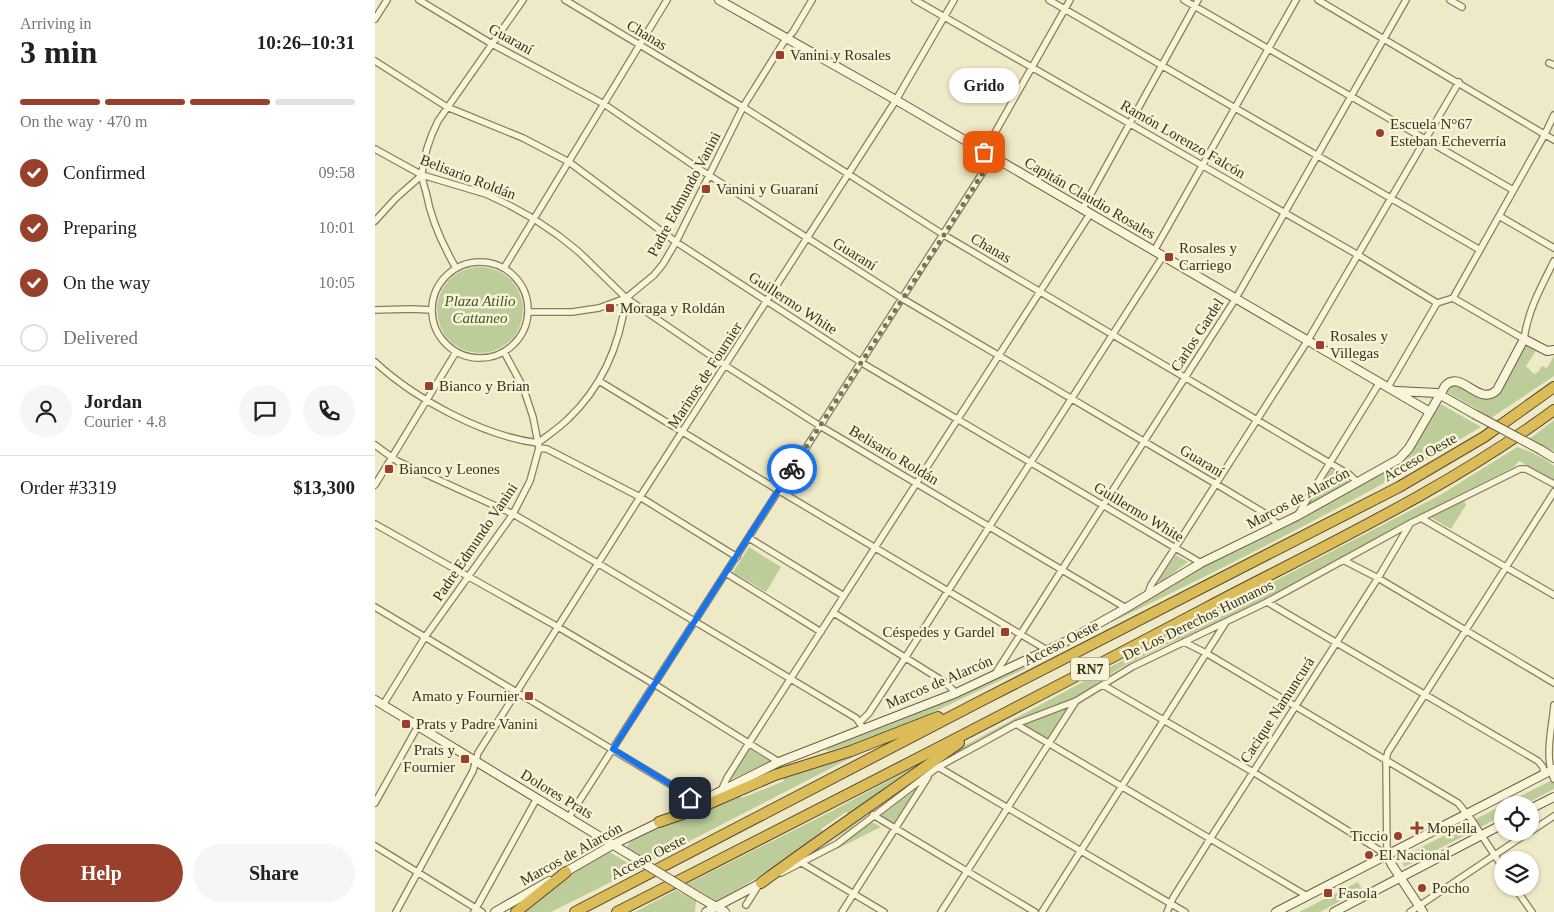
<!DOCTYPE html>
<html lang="en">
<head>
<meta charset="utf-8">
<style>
  :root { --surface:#fff; --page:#f6f6f6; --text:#202124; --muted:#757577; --line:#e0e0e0; --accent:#99402c }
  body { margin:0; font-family:"Times New Roman",serif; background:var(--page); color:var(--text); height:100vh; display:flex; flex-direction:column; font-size:19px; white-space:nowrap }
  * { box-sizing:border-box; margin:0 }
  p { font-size:16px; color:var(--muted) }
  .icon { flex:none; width:28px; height:28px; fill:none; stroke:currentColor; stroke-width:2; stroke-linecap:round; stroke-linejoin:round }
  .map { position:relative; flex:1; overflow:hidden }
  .sheet { display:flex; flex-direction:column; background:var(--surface); width:375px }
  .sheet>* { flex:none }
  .tools { position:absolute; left:1119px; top:796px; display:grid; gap:10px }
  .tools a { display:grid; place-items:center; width:45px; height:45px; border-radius:50%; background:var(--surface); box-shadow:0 1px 4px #0004; font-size:25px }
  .pin { position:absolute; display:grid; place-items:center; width:42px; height:42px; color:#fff; margin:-21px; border-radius:10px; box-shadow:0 2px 8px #0006 }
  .courier { position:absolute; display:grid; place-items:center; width:50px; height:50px; margin:-25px; border:4px solid #1a73e8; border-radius:50%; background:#fff; color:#222; box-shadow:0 1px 6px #0007 }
  .bubble { position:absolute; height:35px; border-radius:18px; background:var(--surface); box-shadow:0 1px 4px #0004; font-size:16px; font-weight:700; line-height:35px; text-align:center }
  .headline em { font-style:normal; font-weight:700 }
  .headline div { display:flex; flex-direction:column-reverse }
  .headline { display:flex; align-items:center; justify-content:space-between; height:85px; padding:0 20px }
  h1 { font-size:32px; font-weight:700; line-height:38px }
  .bar { display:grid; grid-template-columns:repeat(4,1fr); gap:8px 5px; align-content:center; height:60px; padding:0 20px }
  .bar i { height:6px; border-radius:4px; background:var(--line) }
  .bar .current { background:var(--accent) }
  .bar p { grid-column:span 4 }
  .line { display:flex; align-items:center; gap:12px; padding:0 20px; border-top:1px solid var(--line) }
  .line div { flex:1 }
  .round { display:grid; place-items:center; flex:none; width:52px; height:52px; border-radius:26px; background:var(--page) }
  ol { padding:0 20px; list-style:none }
  li { display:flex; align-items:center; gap:15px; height:55px }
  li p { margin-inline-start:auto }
  li .icon { padding:5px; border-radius:50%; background:var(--accent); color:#fff; stroke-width:4 }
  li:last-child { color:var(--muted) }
  li i { width:28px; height:28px; border:2px solid var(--line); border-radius:50% }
  .action { display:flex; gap:10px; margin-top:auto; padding:10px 20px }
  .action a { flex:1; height:58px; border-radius:30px; background:var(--accent); color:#fff; font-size:20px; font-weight:700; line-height:58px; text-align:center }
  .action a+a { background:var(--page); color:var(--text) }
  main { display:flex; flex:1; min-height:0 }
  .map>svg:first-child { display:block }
  .green { fill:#bdcd9a }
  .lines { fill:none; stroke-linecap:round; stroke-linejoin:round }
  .street-casing { stroke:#8a7d5c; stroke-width:8 }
  .secondary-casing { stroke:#6c5e3f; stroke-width:10 }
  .highway-casing { stroke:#584a30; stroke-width:12 }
  .street { stroke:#f9f5da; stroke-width:5.5 }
  .secondary { stroke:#f9f5da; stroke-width:8 }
  .highway { stroke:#dcbb59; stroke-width:10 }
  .secondary-bridge-casing { stroke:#6c5e3f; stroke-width:10; stroke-linecap:butt }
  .secondary-bridge { stroke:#f9f5da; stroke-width:8 }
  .done { stroke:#79725a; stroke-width:5; stroke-dasharray:0 9 }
  .route { stroke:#1a73e8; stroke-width:6 }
  .poi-dot { fill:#99402c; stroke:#f6f3d6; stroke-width:2 }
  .labels { text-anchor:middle; stroke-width:5; stroke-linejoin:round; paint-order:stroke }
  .shield { fill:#f6f3d6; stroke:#726c57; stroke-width:1 }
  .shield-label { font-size:14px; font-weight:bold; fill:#3a3220 }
  .street-label { font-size:15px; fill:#3a3220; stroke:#f6f3d6 }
  .poi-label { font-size:15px; fill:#3a3220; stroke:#f6f3d6; text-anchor:start }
  .park-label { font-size:15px; font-style:italic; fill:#415726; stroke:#f6f3d6 }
</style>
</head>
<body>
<main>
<section class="sheet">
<div class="headline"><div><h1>3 min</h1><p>Arriving in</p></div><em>10:26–10:31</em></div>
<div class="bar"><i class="current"></i><i class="current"></i><i class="current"></i><i></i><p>On the way · 470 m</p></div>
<ol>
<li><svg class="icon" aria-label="check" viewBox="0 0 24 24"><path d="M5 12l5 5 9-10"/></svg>Confirmed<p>09:58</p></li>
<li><svg class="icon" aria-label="check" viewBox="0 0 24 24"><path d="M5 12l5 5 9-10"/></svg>Preparing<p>10:01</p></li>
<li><svg class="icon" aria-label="check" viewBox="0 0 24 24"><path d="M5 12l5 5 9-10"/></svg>On the way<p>10:05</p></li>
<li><i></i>Delivered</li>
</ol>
<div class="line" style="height:90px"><a class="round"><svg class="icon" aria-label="person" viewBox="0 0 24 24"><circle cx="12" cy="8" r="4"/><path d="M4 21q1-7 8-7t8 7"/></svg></a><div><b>Jordan</b><p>Courier · 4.8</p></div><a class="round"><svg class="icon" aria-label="chat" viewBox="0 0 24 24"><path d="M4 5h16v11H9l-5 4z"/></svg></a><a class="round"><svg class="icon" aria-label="phone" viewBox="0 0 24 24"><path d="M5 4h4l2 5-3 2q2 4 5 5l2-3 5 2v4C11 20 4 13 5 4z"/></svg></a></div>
<div class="line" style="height:65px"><div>Order #3319</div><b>$13,300</b></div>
<div class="action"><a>Help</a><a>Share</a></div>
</section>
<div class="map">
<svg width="1179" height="912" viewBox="0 0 1179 912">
  <rect width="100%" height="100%" fill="#eeeac7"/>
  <!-- green -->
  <path class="green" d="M62 310a43 43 0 1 1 86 0a43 43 0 1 1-86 0Z
    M1153,345l8,6 -10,15 8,8 4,-2 4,-6 5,2 7,-12v20l-63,42 -14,-9 -30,-17 4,-6 6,-2c13,7 22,16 38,12l29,-50z
    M1064,403l42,24c-119,72 -244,134 -369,195l-2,-1 89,-53 80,-39 123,-68z
    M1179,420v31l-26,-11z
    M1142,447c14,5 26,10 37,19v14l-35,-19 -5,6 -56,28 -218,117 -82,37 -38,19 -45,30 -60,24 -31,16 -55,32 -41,28 -41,33 -22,14 -1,-1 29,-24 100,-68 185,-100 304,-158z
    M955,470h3l15,8v4l-43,26z
    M1089,500l2,5 -15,24 -21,-12z
    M374,547l32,20 -15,25 -33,-20z
    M801,555l12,7 -27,20 -3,-1z
    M694,643l2,1 -38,21 -137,65 -31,11 -38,10 -3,-4 172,-68z
    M693,707l-21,32 -23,-15z
    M376,746l22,14 -43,20z
    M494,747l1,1 -221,114 -24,-13c11,-21 90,-45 115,-55l1,4 6,-2 37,-15 -1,-3z
    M546,763l1,2 -71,50 -5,-3 -25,17 2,2 -5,3 2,3c-34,23 -68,45 -104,64l-29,-17 147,-74z
    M1179,779v10l-30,16h-21z
    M540,790l-21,33 -13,-7z
    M1128,805l-1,11 -98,51 -2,-7 12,-9z
    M497,822l9,5 -44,22v-4l31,-22z
    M235,852l27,17 -86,43h-31l43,-34z
    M983,882l4,7 -42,23h-21z
    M301,890l20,11 -1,11h-60z"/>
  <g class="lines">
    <defs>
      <path id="street" d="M44,0l73,44 112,60 92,63 207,132 313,185 50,30 13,11
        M190,0l178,107 201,128 406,240 6,6
        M540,0l443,255 79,48
        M674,0l431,250
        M809,0l329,190
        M943,0l236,140
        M1075,0l12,7
        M0,19l12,-19
        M0,61l72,46 76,31 46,24 107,80 186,121 339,200
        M1174,63l5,2
        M0,149l47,26 64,19 23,11 25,14 25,17 20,16 47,46 100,68 94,60 306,182
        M609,152l86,-152
        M707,210l116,-210
        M1124,216l55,32
        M0,221l21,-23 26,-23
        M779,251l142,-251
        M57 310a48 48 0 1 1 96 0a48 48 0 1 1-96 0Z
        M81,268c-14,-24 -25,-48 -30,-76 -2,-6 -4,-13 -4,-19 2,-18 8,-36 16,-52l85,-121
        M129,268l163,-268
        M1078,298l71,41c4,-29 17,-52 30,-78
        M0,310l36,-1 21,1
        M153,312h44l27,-4 27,-10 28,-23 9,-11 13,-22 67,-135 40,-64 10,-11 19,-32
        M0,362c40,37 108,74 163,81
        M224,381l179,109 269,160
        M1013,387l49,-84 16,-5 92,-164 9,-19
        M163,443c10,-8 21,-15 30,-24 34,-32 52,-75 58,-121
        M0,445l22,16 116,53 86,50 257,154 7,10
        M164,448l8,1 93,48 97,60
        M0,485l81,-133
        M922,516l83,-134
        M1046,518l133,77
        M0,524l183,103 96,57 125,78
        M374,538l95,58
        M968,560l35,18 176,105
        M351,573l95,59
        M772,596l4,-11 24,-37 133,-208 151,-258
        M892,602l271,159 5,6 1,7
        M0,607l313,188 5,9
        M459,613l112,70 10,10
        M809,642l22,11 252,150 13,16 32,49
        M620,674l241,-376 170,-298
        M728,685l150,87 134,83
        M8,705l42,-68 88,-123 17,-33 9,-33 -6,-31 -10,-30 -19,-35
        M1179,705c-2,23 -10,53 0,74
        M485,722l9,-9 36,-55 258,-402
        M641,724l291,172
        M563,767l247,145
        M347,789l5,-11 22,-35 341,-529
        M0,803l43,-77
        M498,815l162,97
        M194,817l423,-659
        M1155,832l24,-16
        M0,846l107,66
        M1012,855l-1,-96 2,-7 166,-260
        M427,863l82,49
        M406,873l56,-29 101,-77 42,-23 36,-20 60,-23 56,-34 135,-65 144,-79 109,-54h6l28,15
        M1140,888l17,24
        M371,905l12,-19
        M21,912l77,-141 5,-18 162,-256 256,-397 58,-100
        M99,912l63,-114
        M467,912l86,-135
        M566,912l135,-211
        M667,912l184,-290
        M792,912l6,-14 37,-59 168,-261 32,-54
        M1035,912l119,-80"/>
      <path id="secondary" d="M344,0l177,100 534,312
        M1022,391l40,2 37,21
        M1166,450l13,8
        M0,700l255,155
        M1155,809l24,-12
        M306,811l98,-49 177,-69 115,-54 55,-31 75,-45 96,-47 102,-57 10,-11 36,-62c16,-18 34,22 52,4l27,-51 23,12 7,-1
        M1012,855l5,10 31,47
        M187,874l52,-30 50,-24
        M324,897l26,15
        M120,912l54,-31
        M331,912l55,-29
        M901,912l278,-143
        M959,912l169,-88"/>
      <path id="highway" d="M284,822l38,-13 78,-34 76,-24 87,-34
        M386,883c65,-48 132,-93 198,-140
        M141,912l50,-40
        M200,912l400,-208 424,-217 85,-50 70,-50
        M242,912c197,-100 394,-201 589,-304 118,-62 241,-119 348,-198"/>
    </defs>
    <!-- street casing -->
    <use href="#street" class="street-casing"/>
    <!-- secondary casing -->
    <use href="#secondary" class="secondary-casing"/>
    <!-- highway casing -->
    <use href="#highway" class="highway-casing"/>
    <!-- street -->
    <use href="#street" class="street"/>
    <!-- secondary -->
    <use href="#secondary" class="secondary"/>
    <!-- highway -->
    <use href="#highway" class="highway"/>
    <defs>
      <path id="secondary-bridge" d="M1099,414l67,36
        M255,855l69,42"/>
    </defs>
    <!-- secondary-bridge casing -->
    <use href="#secondary-bridge" class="secondary-bridge-casing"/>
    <!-- secondary-bridge -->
    <use href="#secondary-bridge" class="secondary-bridge"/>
  </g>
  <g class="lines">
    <!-- done -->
    <path class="done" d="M417,469l152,-234 48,-77 -8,-6"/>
    <!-- route -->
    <path class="route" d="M315,798l-2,-3 -75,-46 179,-280"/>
  </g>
  <!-- markers -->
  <g class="poi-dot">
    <rect x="400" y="50" width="10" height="10" rx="2.5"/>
    <circle cx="1005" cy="133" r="5"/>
    <rect x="326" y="184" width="10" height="10" rx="2.5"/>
    <rect x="789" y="252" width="10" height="10" rx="2.5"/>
    <rect x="230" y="303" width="10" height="10" rx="2.5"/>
    <rect x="940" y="340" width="10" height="10" rx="2.5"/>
    <rect x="49" y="381" width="10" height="10" rx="2.5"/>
    <rect x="9" y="464" width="10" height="10" rx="2.5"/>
    <rect x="625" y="627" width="10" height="10" rx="2.5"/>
    <rect x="149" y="691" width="10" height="10" rx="2.5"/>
    <rect x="26" y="719" width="10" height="10" rx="2.5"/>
    <rect x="85" y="754" width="10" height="10" rx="2.5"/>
    <path d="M1039.5 820.5h5v5h5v5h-5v5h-5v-5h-5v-5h5z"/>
    <circle cx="1023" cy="836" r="5"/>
    <circle cx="994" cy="855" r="5"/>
    <circle cx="1047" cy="888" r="5"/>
    <rect x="948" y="888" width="10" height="10" rx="2.5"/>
  </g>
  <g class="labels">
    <!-- shield labels -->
    <rect class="shield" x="696" y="657.5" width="38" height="23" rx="4"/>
    <g class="shield-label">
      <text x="715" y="674">RN7</text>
    </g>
    <!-- street labels -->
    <g class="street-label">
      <text transform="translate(272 35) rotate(31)" y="5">Chanas</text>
      <text transform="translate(136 39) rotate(29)" y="5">Guaraní</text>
      <text transform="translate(808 139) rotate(30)" y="5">Ramón Lorenzo Falcón</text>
      <text transform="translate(93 177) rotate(21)" y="5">Belisario Roldán</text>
      <text transform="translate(309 194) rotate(-62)" y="5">Padre Edmundo Vanini</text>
      <text transform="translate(715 198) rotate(30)" y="5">Capitán Claudio Rosales</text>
      <text transform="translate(616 248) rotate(30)" y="5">Chanas</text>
      <text transform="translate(480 254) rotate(32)" y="5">Guaraní</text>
      <text transform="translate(418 303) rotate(33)" y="5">Guillermo White</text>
      <text transform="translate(822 335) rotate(-57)" y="5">Carlos Gardel</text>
      <text transform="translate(330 375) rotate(-57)" y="5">Marinos de Fournier</text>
      <text transform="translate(519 455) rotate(31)" y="5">Belisario Roldán</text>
      <text transform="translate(1045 457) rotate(-30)" y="5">Acceso Oeste</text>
      <text transform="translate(827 461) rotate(31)" y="5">Guaraní</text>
      <text transform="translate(923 498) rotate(-28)" y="5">Marcos de Alarcón</text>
      <text transform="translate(764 512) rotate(31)" y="5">Guillermo White</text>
      <text transform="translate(100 542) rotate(-56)" y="5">Padre Edmundo Vanini</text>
      <text transform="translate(823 620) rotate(-26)" y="5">De Los Derechos Humanos</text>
      <text transform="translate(686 643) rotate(-27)" y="5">Acceso Oeste</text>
      <text transform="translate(564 682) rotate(-23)" y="5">Marcos de Alarcón</text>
      <text transform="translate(902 710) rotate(-57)" y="5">Cacique Namuncurá</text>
      <text transform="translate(182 794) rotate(31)" y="5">Dolores Prats</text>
      <text transform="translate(196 854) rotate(-29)" y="5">Marcos de Alarcón</text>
      <text transform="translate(273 857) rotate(-27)" y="5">Acceso Oeste</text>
    </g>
    <!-- poi labels -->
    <g class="poi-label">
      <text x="415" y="60">Vanini y Rosales</text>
      <text x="1015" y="129">Escuela N°67<tspan x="1015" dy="17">Esteban Echeverría</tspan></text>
      <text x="341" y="194">Vanini y Guaraní</text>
      <text x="804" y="253">Rosales y<tspan x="804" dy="17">Carriego</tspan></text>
      <text x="245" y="313">Moraga y Roldán</text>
      <text x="955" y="341">Rosales y<tspan x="955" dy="17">Villegas</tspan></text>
      <text x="64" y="391">Bianco y Brian</text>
      <text x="24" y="474">Bianco y Leones</text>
      <text x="620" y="637" text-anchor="end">Céspedes y Gardel</text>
      <text x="144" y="701" text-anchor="end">Amato y Fournier</text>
      <text x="41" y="729">Prats y Padre Vanini</text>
      <text x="80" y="755" text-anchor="end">Prats y<tspan x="80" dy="17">Fournier</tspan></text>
      <text x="1052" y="833">Mopella</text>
      <text x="1013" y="841" text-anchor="end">Ticcio</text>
      <text x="1004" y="860">El Nacional</text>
      <text x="1057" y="893">Pocho</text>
      <text x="963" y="898">Fasola</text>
    </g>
    <!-- park labels -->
    <g class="park-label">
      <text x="105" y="306">Plaza Atilio<tspan x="105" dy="17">Cattaneo</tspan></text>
    </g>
  </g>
</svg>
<div class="tools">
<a><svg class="icon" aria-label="locate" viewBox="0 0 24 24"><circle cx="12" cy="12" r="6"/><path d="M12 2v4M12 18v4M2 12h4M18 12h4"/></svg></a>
<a><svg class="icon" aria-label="layers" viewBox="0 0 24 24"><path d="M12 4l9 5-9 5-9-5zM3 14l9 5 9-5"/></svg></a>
</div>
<div class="pin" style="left:609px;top:152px;background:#ea580c"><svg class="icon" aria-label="bag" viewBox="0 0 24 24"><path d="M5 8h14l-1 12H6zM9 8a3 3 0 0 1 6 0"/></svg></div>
<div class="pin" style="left:315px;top:798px;background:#1f2937"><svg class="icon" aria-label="home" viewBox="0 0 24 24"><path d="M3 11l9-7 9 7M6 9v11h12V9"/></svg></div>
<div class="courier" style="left:417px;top:469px"><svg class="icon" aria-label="bike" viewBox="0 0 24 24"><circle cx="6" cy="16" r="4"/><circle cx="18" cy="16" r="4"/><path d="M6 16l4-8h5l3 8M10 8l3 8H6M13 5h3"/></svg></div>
<div class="bubble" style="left:574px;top:68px;width:70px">Grido</div>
</div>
</main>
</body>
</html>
